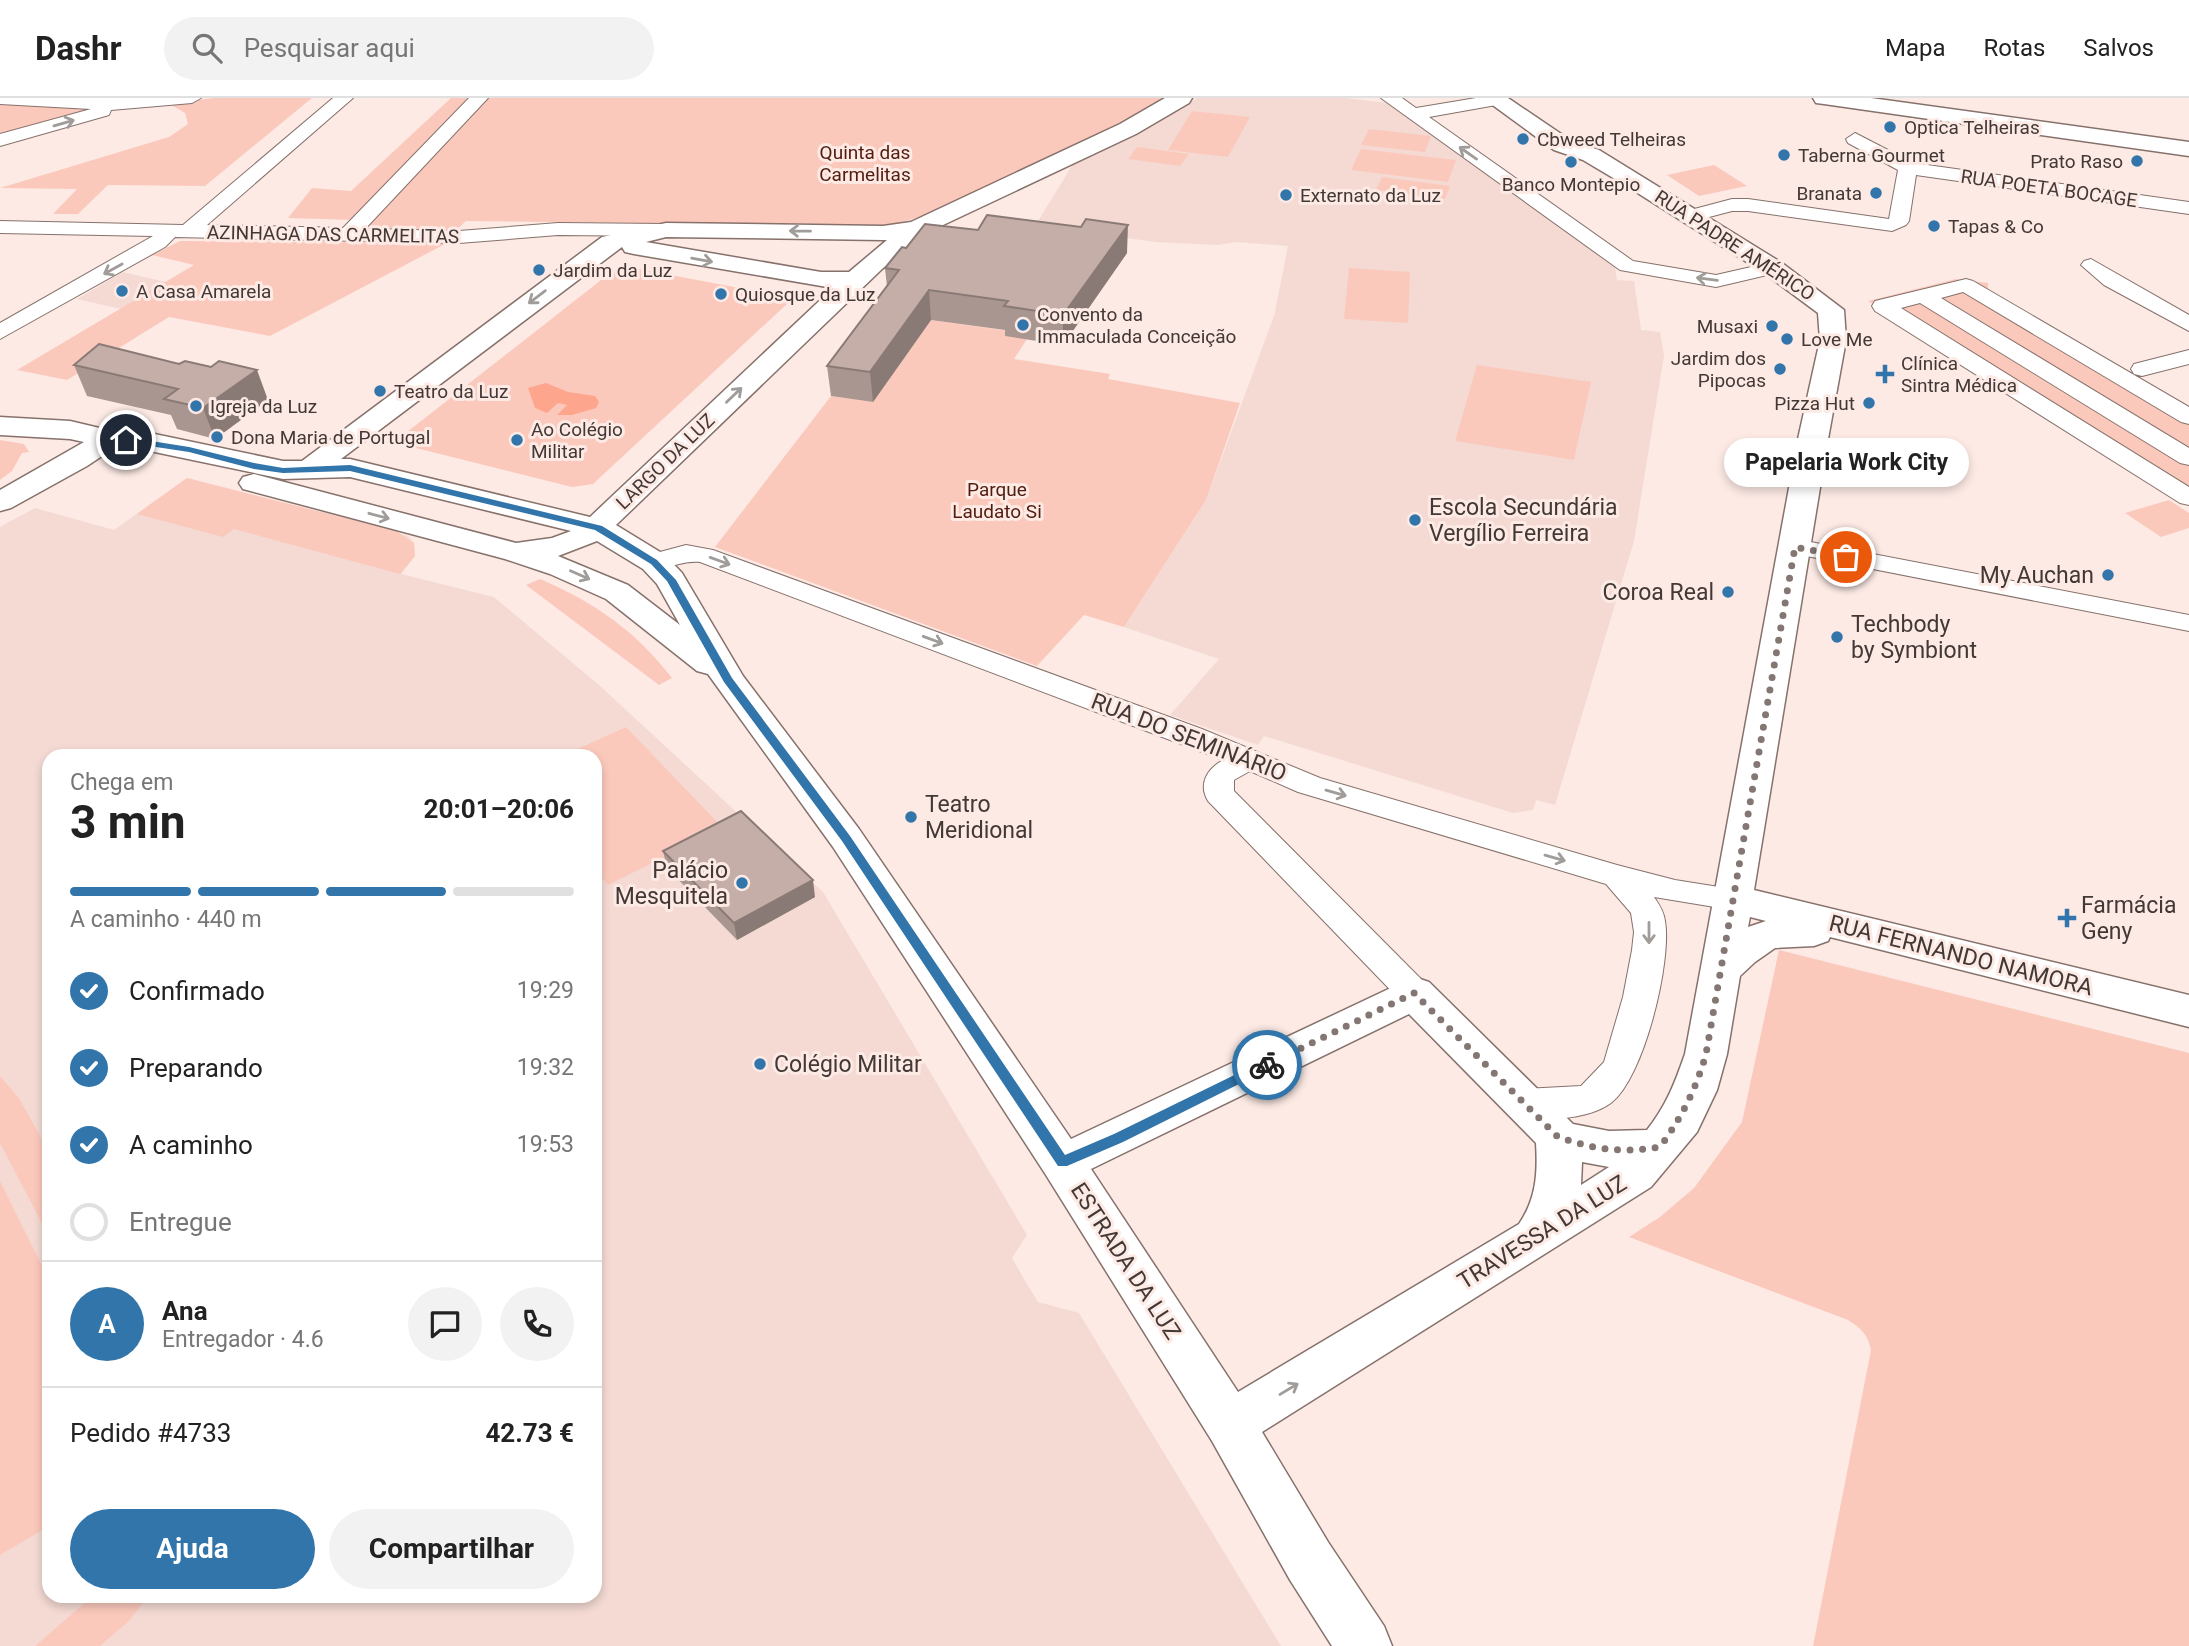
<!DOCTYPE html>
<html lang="pt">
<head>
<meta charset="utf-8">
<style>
  :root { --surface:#fff; --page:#f2f2f2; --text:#222; --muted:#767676; --line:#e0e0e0; --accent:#3175aa }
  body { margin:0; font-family:Roboto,sans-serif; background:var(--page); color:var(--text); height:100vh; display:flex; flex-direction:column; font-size:26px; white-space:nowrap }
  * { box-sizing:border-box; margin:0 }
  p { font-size:23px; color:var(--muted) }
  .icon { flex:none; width:38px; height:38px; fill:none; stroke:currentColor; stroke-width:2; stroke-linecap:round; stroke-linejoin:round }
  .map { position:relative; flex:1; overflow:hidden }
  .drawer { position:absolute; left:42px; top:651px; width:560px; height:854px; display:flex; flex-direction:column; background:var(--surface); border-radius:21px; box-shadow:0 4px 10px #0003 }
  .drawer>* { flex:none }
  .pin { position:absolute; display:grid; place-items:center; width:60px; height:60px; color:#fff; margin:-30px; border:4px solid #fff; border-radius:50%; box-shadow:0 2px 7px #0007 }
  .courier { position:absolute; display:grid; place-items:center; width:70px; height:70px; margin:-35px; border:5px solid #3175aa; border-radius:50%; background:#fff; color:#222; box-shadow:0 2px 9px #0007 }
  .bubble { position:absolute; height:49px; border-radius:24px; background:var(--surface); box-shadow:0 4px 10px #0003; font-size:23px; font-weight:700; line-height:49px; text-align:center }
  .head em { font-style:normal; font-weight:700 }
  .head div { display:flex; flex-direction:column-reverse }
  .head { display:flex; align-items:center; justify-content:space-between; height:119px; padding:0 28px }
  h1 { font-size:46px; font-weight:700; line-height:52px }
  .bar { display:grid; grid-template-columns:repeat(4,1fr); gap:10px 7px; align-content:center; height:84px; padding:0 28px }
  .bar i { height:9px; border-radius:5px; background:var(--line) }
  .bar .active { background:var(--accent) }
  .bar p { grid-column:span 4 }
  .line { display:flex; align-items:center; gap:18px; padding:0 28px; border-top:2px solid var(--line) }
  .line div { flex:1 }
  .round { display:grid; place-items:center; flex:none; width:74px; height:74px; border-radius:37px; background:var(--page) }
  ol { padding:0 28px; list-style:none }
  li { display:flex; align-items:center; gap:21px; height:77px }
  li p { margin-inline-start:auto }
  li .icon { padding:7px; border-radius:50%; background:var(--accent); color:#fff; stroke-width:4 }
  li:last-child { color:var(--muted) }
  li i { width:38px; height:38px; border:4px solid var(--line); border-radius:50% }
  .button { display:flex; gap:14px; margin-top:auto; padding:14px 28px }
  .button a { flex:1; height:80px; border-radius:42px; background:var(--accent); color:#fff; font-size:28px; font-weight:700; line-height:80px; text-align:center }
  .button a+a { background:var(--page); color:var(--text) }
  header { display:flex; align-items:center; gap:42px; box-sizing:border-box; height:98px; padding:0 35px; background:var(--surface); border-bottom:2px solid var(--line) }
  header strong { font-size:33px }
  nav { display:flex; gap:38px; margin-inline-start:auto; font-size:24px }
  .search { width:490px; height:63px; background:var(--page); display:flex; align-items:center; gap:18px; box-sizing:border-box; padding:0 24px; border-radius:38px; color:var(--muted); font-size:26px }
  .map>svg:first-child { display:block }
  .built { fill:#f4dad3; fill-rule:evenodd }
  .green { fill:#fbc9bc }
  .water { fill:#fea58d }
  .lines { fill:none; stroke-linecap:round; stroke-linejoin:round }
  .street-casing { stroke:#86716b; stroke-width:2 }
  .secondary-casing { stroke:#86716b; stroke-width:3 }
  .street { fill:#fff; fill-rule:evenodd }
  .secondary { fill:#fff; fill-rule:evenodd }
  .wall { fill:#a99690 }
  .shaded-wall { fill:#8a7a76 }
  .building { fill:#c5aea8; stroke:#8a7a76; stroke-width:2 }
  .oneway { stroke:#a09c9a }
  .route { fill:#3175aa }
  .done { stroke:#837673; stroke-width:7; stroke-dasharray:0 12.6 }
  .poi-dot { fill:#3175aa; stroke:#fdeae5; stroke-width:2.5 }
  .labels { text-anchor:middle; stroke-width:6; stroke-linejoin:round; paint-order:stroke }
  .far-poi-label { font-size:19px; fill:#423836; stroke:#fdeae5; text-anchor:start }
  .far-park-label { font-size:19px; fill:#521c0e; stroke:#fdeae5 }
  .far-street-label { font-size:19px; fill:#423836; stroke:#fdeae5 }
  .poi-label { font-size:23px; fill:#423836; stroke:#fdeae5; text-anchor:start }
  .street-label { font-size:23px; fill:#423836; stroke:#fdeae5 }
</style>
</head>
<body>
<header>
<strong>Dashr</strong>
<div class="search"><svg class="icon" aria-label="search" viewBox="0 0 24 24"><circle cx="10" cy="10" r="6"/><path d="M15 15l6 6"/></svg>Pesquisar aqui</div>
<nav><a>Mapa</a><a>Rotas</a><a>Salvos</a></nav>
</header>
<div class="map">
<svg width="2189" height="1548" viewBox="0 0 2189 1548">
  <rect width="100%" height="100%" fill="#fdeae5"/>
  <!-- built -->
  <path class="built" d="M1197,0h148l43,5 226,159 3,18 17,1 7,49 19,2 4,23 -30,186 -79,264 -19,-5 -3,10 -20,3 -249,-77 -6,9 -88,-30 49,-56 -95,-32 82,-127 68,-184 14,-70 -52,-4 -19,3 -61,-3 -121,-16 38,-62 60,-28z
    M123,174l43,10 -45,27 -44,-10z
    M187,380l127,33 17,2 77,23 6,7 1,13 -14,18 93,23 105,88 224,207 204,343 -15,23 12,21 14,23 41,11 202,333h-1281v-1119l35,-19 79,22zM49,658h546v840h-546z"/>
  <!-- green -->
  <path class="green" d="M213,0h99l-107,88 -97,-1 -30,29h-25l24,-25 -77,-1 169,-51 19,-13 -3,-11 -15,-9z
    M451,0h23l-120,122 -66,-2 24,-30 39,3z
    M487,0h680l-36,23 -205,94 -37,11 -423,-5 -12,11 -79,-2 -8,-9z
    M0,5l99,4 -99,29z
    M1192,13l58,6 -22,40 -60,-7z
    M1369,31l62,7 -6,16 -64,-7z
    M1137,49l52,7 -9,12 -52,-7z
    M1361,51l95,11 -8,22 -97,-12z
    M1714,67l33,21 -48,10 -32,-21z
    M1382,79l68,9 -5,13 -69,-9z
    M180,143l267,2 -177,93 -101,-19 -102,63 -50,-10 177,-105 -42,-10z
    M629,169l147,28 12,8 -195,181 -21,3 -172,-43 -1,-5 3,-3 208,-163z
    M1349,170l61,4 -2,51 -64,-4z
    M1956,181l32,4v11l201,118v91l-321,-202z
    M931,222l78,11 18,8 -13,20 96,15 -2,5 132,24 -34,97 -82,127 -40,-12 -47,51 -322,-119 116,-151 42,6z
    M1477,267l114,17 -17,78 -119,-19z
    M0,342l24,4 5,8 -7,1 -10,18 -12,9z
    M187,380l209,53 18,12 1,13 -15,18 -166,-45 -11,8 -86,-23z
    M2169,402l20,13v15l-28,9 -36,-24z
    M540,481c54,23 96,52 132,99l-13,7 -133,-100z
    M626,629l97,101 -115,57 -13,-15v-114h-33z
    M1779,852l410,103v593h-376l58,-296c-3,-15 -10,-22 -23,-30l-219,-83 31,-20 34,-29 48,-66z
    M0,978l19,22 30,54v85l-49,-94z
    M0,1083l49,99v246l-49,29z
    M93,1498h55l-18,24 -30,26h-65z"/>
  <!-- water -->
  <path class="water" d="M546,285l22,9 27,4 4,6 -3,6 -24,7h-15l10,-10 -9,-2 -11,10 -12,-5 -7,-20z"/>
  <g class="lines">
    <defs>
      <path id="street" d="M0,0h201l-9,5 -81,7 -2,5 -109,31v-12l91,-25 -91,-5z
        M333,0h20l-146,127 136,3 126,-130h19l-123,131 94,2 99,-8 108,1 7,2 3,4 -3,4 -7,2 -108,-1 -99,8 -284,-6 -10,10 -165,92v-16l153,-87 -153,-3v-12l183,4z
        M1381,0h21l14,10 60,-10h27l-1,6 -73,13 204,144 83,14 57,-13 7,2 3,4 -3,4 -64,15 -96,-17z
        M1855,35l58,30 276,39v12l-273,-39 -7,46 -3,4 -14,6 -144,-20h-16l-42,11 -7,-2 -3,-4 3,-4 49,-13h16l141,20 9,-49 -50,-27 -2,-4z
        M2091,161l98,56v16l-85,-46 -23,-20 3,-4z
        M1966,181l7,2 216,126v17l-8,-2 -218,-130 -22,6 248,150v17l-9,-2 -260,-160 -19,5 288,179v18l-9,-2 -305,-192 -3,-5 3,-5z
        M2189,252v14l-47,12 -8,-2 -3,-5 3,-5z
        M1795,441l394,76v16l-403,-79 -4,-5 4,-5z
        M686,447l27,5 489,179 118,49 297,87 58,15 69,11 5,8 -5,8 -11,3 -79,-13c5,7 10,15 11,24 7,40 -21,157 -54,182 -25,18 -72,19 -100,10l-5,-10 5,-10 13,-4 57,-3 23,-24 19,-65 9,-47 2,-18 -3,-19 -25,-29 -308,-92 -48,-21 -16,9v11l192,193 5,9 -5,9 -12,4 -12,-4 -194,-201c-10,-17 -1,-32 15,-41l-523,-198c-19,-2 -37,10 -55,6l-4,-6 4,-6z"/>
      <path id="secondary" d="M1165,0h27l-3,5 -53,31 -210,99 -44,36 -266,256 49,30 17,18 61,103 116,153 212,310 343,-162 15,5 144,142 36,7 38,-1c19,-24 28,-47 38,-76l113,-615 22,-99 -2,-27 -54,-40 -139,-88 -42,-25 -29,-10 -71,-52h25l62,42 29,10 183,113 62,47 2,30 -18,99 -74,451 435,105v32l-359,-90 -2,4 -14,5 -39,2 -20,14 -15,14 -13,78 -10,36 -20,42 -46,55 -389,245 66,110 56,84 8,20h-60l-42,-66 -78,-139 -166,-266 -213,-328 -125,-173 -11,-3 -91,-72 -56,-25 -45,-15 -262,-70 -4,-6 4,-6 11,-3 262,69 36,-5 19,-7 -221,-54 -67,2 -138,-29 -31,-2 -27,18 -76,42 -11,3v-21l84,-48 -14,-3 -70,-4v-18l70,4 38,9 37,2 138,29h19l300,-224 64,-14 217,3 28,-4 209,-98zM666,139l217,3h4l-38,32h-28l-175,-30zM622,149l3,5 9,2 199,34 -243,229 -240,-58h-9zM597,443l46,28 14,15 23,41 -52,-40 -70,-29zM1750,819l16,4 -18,6zM1409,916l127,129c2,31 0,56 -17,81l-281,168 -147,-223zM1582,1064l27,5 -28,18z
        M1813,0h58l318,44v14l-365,-52 -8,-1z"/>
    </defs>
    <!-- street casing -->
    <use href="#street" class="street-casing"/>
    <!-- secondary casing -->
    <use href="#secondary" class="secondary-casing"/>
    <!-- street -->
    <use href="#street" class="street"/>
    <!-- secondary -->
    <use href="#secondary" class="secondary"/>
  </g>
  <!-- wall -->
  <path class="wall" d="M1127,155l-64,92 -58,-9v-6l-74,-10 -58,82 -42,-6 -4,-30 60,-79 -2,-19z
    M179,266l89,36 -53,39 -38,-10 -6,-14 -84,-19 -13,-31z
    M663,753l152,46 -78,43 -70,-72z"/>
  <!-- shaded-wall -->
  <path class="shaded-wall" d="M1128,127l-1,28 -64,92v-30z
    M929,192l2,30 -58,82 -3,-30z
    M257,272l11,30 -53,39 -12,-31z
    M813,782l2,17 -78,43 -3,-17z"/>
  <!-- building -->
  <path class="building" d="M987,117l94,12 5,-8 42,6 -65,90 -59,-9 4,-5 -79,-11 -59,82 -43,-6 72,-96 -14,-2 17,-21 4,1 19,-24 53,6z
    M99,246l80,20 6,-3 26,6 8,-6 38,9 -54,38 -39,-9 14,-10 -104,-24z
    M741,713l72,69 -79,43 -71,-72z"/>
  <!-- one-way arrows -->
  <defs><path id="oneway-shaft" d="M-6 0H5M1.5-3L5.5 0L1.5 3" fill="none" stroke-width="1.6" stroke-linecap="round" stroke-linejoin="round" transform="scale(1.75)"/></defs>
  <g class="oneway">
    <use href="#oneway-shaft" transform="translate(64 25) rotate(-16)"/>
    <use href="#oneway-shaft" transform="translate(1468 55) rotate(-145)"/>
    <use href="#oneway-shaft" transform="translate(800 133) rotate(-179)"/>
    <use href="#oneway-shaft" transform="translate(702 162) rotate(10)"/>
    <use href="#oneway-shaft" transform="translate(113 171) rotate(151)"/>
    <use href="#oneway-shaft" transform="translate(1707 181) rotate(-173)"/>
    <use href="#oneway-shaft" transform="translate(537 199) rotate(143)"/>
    <use href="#oneway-shaft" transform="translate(734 297) rotate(-44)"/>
    <use href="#oneway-shaft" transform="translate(379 418) rotate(15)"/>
    <use href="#oneway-shaft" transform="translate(720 463) rotate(20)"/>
    <use href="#oneway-shaft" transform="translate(580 477) rotate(24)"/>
    <use href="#oneway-shaft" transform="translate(933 542) rotate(20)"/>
    <use href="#oneway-shaft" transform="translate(1336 695) rotate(16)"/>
    <use href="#oneway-shaft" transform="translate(1555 760) rotate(16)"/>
    <use href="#oneway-shaft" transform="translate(1649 835) rotate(90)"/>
    <use href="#oneway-shaft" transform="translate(1289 1291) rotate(-31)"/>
  </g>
  <!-- route -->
  <path class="route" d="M126,339l63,10 65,16 29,5 67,-3 252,61 55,34 19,20 56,98 118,158 215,319 49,-21 149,-73h8v7l-148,74 -56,24h-9l-216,-325 -118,-159 -57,-101 -16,-17 -56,-34 -245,-59 -67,2 -29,-4 -65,-17 -66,-10z"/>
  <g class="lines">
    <!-- done -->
    <path class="done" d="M1267,967l147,-72 144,144c38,13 63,16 102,10 22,-30 36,-58 46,-93l89,-507 51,10"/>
  </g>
  <!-- markers -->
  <g class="poi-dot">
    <circle cx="1890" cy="29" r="7"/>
    <circle cx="1523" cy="41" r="7"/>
    <circle cx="1784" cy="57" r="7"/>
    <circle cx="2137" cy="63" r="7"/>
    <circle cx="1571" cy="64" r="7"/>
    <circle cx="1876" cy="95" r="7"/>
    <circle cx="1286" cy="97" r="7"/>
    <circle cx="1934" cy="128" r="7"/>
    <circle cx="539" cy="172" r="7"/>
    <circle cx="122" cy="193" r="7"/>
    <circle cx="721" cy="196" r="7"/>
    <circle cx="1023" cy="227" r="7"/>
    <circle cx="1772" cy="228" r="7"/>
    <circle cx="1787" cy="241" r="7"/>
    <circle cx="1780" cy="271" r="7"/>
    <path d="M1881.5 265.5h7v7h7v7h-7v7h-7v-7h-7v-7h7z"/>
    <circle cx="380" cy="293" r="7"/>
    <circle cx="1869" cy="305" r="7"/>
    <circle cx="196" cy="308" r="7"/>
    <circle cx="217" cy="339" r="7"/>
    <circle cx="517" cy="342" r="7"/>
    <circle cx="1415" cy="422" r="7"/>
    <circle cx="2108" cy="477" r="7"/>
    <circle cx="1728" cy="494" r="7"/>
    <circle cx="1837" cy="539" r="7"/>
    <circle cx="911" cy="719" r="7"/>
    <circle cx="742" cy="785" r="7"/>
    <path d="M2063.5 809.5h7v7h7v7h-7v7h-7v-7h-7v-7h7z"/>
    <circle cx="760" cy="966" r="7"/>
  </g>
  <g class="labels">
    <!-- far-poi labels -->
    <g class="far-poi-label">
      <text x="1904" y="36">Optica Telheiras</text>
      <text x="1537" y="48">Cbweed Telheiras</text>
      <text x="1798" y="64">Taberna Gourmet</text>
      <text x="2123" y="70" text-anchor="end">Prato Raso</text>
      <text x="1571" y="93" text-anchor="middle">Banco Montepio</text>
      <text x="1862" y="102" text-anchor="end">Branata</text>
      <text x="1300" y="104">Externato da Luz</text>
      <text x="1948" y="135">Tapas &amp; Co</text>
      <text x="553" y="179">Jardim da Luz</text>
      <text x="136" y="200">A Casa Amarela</text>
      <text x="735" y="203">Quiosque da Luz</text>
      <text x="1037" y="223">Convento da<tspan x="1037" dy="22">Immaculada Conceição</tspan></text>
      <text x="1758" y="235" text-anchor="end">Musaxi</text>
      <text x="1801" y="248">Love Me</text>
      <text x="1766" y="267" text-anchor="end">Jardim dos<tspan x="1766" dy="22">Pipocas</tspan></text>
      <text x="1901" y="272">Clínica<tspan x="1901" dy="22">Sintra Médica</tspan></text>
      <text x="394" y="300">Teatro da Luz</text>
      <text x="1855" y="312" text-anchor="end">Pizza Hut</text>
      <text x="210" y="315">Igreja da Luz</text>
      <text x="531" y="338">Ao Colégio<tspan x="531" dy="22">Militar</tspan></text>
      <text x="231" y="346">Dona Maria de Portugal</text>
    </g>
    <!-- far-park labels -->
    <g class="far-park-label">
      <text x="865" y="61">Quinta das<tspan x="865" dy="22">Carmelitas</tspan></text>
      <text x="997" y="398">Parque<tspan x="997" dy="22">Laudato Si</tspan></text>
    </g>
    <!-- far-street labels -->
    <g class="far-street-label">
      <text transform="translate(2049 90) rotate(8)" y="7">RUA POETA BOCAGE</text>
      <text transform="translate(333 136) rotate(1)" y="7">AZINHAGA DAS CARMELITAS</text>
      <text transform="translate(1735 147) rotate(33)" y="7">RUA PADRE AMÉRICO</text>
      <text transform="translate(665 363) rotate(-44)" y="7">LARGO DA LUZ</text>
    </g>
    <!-- poi labels -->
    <g class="poi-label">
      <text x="1429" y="417">Escola Secundária<tspan x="1429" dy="26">Vergílio Ferreira</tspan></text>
      <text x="2094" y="485" text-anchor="end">My Auchan</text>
      <text x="1714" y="502" text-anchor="end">Coroa Real</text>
      <text x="1851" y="534">Techbody<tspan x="1851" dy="26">by Symbiont</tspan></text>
      <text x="925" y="714">Teatro<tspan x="925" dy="26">Meridional</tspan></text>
      <text x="728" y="780" text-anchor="end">Palácio<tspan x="728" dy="26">Mesquitela</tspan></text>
      <text x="2081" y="815">Farmácia<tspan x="2081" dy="26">Geny</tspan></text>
      <text x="774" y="974">Colégio Militar</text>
    </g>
    <!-- street labels -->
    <g class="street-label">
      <text transform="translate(1189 639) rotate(21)" y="8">RUA DO SEMINÁRIO</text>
      <text transform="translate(1961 857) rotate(14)" y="8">RUA FERNANDO NAMORA</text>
      <text transform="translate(1542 1134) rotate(-32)" y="8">TRAVESSA DA LUZ</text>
      <text transform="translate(1126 1163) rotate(57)" y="8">ESTRADA DA LUZ</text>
    </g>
  </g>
</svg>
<div class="pin" style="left:1846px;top:459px;background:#ea580c"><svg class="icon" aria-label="bag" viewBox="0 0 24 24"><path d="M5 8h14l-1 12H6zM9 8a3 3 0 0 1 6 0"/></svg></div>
<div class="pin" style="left:126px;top:342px;background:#1f2937"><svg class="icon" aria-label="home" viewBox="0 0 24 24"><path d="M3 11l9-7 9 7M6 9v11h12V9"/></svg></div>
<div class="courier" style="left:1267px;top:967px"><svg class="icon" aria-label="bike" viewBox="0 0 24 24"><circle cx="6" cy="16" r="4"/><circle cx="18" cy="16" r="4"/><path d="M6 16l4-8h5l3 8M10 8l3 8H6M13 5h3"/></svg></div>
<div class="bubble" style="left:1724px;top:340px;width:245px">Papelaria Work City</div>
<section class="drawer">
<div class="head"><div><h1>3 min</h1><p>Chega em</p></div><em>20:01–20:06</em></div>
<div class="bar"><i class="active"></i><i class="active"></i><i class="active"></i><i></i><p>A caminho · 440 m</p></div>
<ol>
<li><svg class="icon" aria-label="check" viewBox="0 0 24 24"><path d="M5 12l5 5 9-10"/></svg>Confirmado<p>19:29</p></li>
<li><svg class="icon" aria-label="check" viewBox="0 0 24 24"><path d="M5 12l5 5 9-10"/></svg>Preparando<p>19:32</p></li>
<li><svg class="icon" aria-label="check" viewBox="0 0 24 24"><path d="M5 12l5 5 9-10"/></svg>A caminho<p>19:53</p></li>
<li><i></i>Entregue</li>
</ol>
<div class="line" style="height:126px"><b class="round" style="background:var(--accent);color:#fff">A</b><div><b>Ana</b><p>Entregador · 4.6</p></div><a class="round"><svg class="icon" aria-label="chat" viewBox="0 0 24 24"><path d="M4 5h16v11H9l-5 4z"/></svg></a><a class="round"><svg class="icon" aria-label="phone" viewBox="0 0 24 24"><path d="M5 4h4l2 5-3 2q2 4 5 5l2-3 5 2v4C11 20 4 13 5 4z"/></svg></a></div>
<div class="line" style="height:91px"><div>Pedido #4733</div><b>42.73 €</b></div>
<div class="button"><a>Ajuda</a><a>Compartilhar</a></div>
</section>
</div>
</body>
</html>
